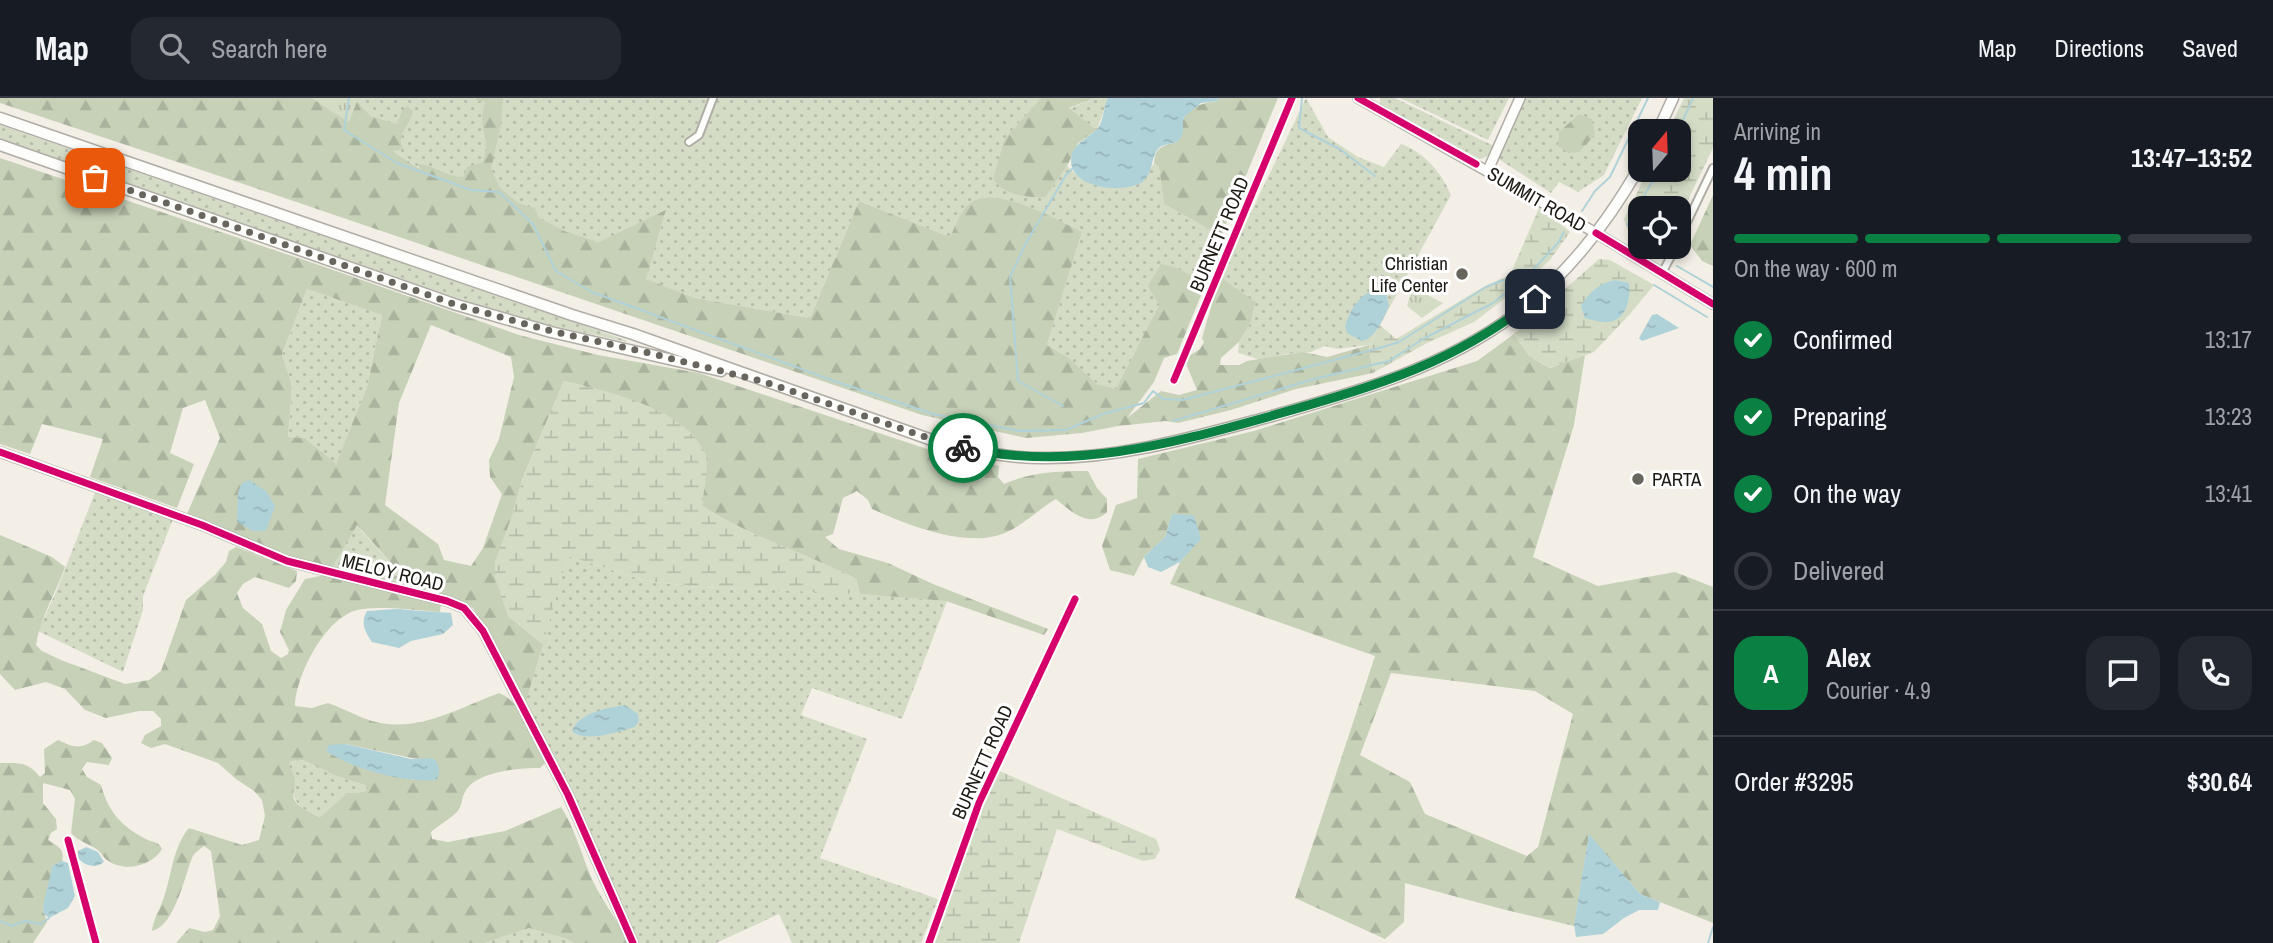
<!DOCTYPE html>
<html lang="en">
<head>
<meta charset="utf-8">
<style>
  :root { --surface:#171b24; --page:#242831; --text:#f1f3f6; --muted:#9ea1a6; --line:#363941; --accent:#0b8043 }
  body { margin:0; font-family:"Archivo Narrow",sans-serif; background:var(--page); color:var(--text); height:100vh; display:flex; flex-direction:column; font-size:26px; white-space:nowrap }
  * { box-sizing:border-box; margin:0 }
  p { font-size:23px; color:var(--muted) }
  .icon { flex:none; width:38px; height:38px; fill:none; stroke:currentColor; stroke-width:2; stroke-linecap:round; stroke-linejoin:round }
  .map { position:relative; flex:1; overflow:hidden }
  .drawer { display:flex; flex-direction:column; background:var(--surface); width:560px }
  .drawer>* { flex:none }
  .needle { width:46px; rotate:19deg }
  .controls { position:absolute; left:1628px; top:21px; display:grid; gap:14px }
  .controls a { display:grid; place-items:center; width:63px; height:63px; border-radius:14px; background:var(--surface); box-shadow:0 4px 10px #0003; font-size:35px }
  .pin { position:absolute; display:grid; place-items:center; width:60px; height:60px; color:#fff; margin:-30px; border-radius:14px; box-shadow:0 4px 10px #0006 }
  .courier { position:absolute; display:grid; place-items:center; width:70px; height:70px; margin:-35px; border:5px solid #0b8043; border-radius:50%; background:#fff; color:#222; box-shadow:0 2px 9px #0007 }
  .summary em { font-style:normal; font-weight:700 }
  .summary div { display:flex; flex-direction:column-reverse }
  .summary { display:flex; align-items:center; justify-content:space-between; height:119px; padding:0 21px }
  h1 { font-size:46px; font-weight:700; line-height:52px }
  .bar { display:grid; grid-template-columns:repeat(4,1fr); gap:10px 7px; align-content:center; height:84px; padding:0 21px }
  .bar i { height:9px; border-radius:5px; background:var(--line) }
  .bar .on { background:var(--accent) }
  .bar p { grid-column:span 4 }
  .line { display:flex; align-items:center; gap:18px; padding:0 21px; border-top:2px solid var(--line) }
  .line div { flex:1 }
  .round { display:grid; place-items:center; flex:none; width:74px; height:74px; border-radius:21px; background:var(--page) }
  ol { padding:0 21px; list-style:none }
  li { display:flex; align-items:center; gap:21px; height:77px }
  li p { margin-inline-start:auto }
  li .icon { padding:7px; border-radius:50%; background:var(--accent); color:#fff; stroke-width:4 }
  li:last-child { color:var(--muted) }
  li i { width:38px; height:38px; border:4px solid var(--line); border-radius:50% }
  header { display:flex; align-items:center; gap:42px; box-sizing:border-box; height:98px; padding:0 35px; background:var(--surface); border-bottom:2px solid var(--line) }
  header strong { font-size:33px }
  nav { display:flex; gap:38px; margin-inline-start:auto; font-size:24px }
  .search { width:490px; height:63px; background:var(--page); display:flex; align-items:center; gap:18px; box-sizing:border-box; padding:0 24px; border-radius:21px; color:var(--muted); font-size:26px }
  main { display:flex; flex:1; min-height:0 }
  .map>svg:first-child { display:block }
  .grass { fill:url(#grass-dots) }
  .forest { fill:url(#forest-firs); fill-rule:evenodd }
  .wetland { fill:url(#wetland-marsh) }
  .park { fill:url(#park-tufts) }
  .water { fill:url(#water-ripples) }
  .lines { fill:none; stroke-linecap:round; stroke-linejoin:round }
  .stream { stroke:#afd2d9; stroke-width:2 }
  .street-casing { stroke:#b0ada6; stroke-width:10 }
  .secondary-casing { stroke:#b0ada6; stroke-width:12 }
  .primary-casing { stroke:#b0ada6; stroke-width:13 }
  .street { stroke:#fdfdfb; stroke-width:6 }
  .secondary { stroke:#fdfdfb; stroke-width:9 }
  .primary { stroke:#fdfdfb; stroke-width:10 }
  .cycleway-casing { stroke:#fff; stroke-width:11 }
  .cycleway { stroke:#d6006c; stroke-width:7 }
  .done { stroke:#68655e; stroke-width:7; stroke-dasharray:0 12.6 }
  .route { stroke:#0b8043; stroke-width:9 }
  .poi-dot { fill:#68655e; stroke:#fff; stroke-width:2.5 }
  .labels { text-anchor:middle; stroke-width:6; stroke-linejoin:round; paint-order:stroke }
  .street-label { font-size:19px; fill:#1d1a14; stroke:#fff }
  .poi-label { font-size:19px; fill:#1d1a14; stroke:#fff; text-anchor:end }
</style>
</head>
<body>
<header>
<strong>Map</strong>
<div class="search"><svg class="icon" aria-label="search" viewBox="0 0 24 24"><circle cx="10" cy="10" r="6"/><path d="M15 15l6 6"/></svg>Search here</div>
<nav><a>Map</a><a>Directions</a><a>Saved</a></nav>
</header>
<main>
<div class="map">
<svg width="1713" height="845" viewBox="0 0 1713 845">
  <defs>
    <pattern id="grass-dots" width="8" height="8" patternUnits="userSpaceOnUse" patternTransform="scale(1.75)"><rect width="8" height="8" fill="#d4dcc6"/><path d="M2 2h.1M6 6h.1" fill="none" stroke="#b6bca9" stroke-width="1.8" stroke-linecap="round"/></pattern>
    <pattern id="forest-firs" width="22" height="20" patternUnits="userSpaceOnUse" patternTransform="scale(1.75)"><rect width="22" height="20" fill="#c7d1b8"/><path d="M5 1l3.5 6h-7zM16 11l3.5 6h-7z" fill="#aab39d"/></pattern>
    <pattern id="wetland-marsh" width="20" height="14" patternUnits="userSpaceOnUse" patternTransform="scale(1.75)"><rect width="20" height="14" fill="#d4dcc6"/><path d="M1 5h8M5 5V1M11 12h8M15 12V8" fill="none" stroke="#b6bca9"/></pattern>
    <pattern id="park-tufts" width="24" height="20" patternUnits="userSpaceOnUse" patternTransform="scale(1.75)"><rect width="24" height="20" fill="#d4dcc6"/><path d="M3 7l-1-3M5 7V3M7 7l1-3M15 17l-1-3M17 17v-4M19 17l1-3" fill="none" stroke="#b6bca9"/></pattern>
    <pattern id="water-ripples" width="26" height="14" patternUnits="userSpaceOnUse" patternTransform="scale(1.75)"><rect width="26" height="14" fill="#afd2d9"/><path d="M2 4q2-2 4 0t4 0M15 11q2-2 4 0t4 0" fill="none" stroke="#96b4b9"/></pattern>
  </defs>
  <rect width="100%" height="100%" fill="#f3efe6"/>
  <!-- grass -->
  <path class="grass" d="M312,0h729l-36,40 41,59 21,-31 14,13 53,7 10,-6 10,-17 5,4 5,37 57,32 -17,52 -8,-10 -37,27 -43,85 -19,-6 -28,-26 -22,-13 35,-113 -132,5 -91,-36 -49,117 -115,-20 -50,-19 21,-68 -104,50z
    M1094,0h14l-11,32 -28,-21z
    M1306,0l22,39 30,20 26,10 17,-23c24,9 40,28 50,51l-82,150 -32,4 -12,-3 -14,6 -25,2 -25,6 -23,-7 1,-11 12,-20 -31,-45z
    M1380,0h15l99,48c-3,7 -6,12 -15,13l-99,-55z
    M1400,0h109l-21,42z
    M1525,0h117l-38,77 -26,17 -19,-10 -8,11 -54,-35z
    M0,27l626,215 1,2 -78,-17 -59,-16 -490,-168z
    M307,191l75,26 -15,72 -31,78 -31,-27 -17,-1 4,-51 -10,-30z
    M96,392l77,29 -30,77v14l-20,62 -85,-41 18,-39z
    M356,427l56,61 -80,-18z
    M568,458l78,25 52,6 154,6 95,8 -45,118 -90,-31 -11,27 66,24 -47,119 118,41 -17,44h-129l-13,-29 -63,29h-82l-111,-235z
    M303,662l33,16 29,9 4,4 -5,3 -17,1 -27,24c-24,-11 -26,-13 -30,-39 -1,-7 -2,-11 1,-17z
    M529,830l38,11 7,4h-89z"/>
  <!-- forest -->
  <path class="forest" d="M0,0h312l37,24 8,-21 13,15 27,8 5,-13 5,-5 6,5c-2,12 -13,19 -12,32l2,3 -1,3 -9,2 27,18 -2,-5c16,1 29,13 45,13l4,-10 16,-5c9,-25 -7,-34 2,-59l-2,-2h-6l-1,-3h27l-2,27 -10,44 9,19 18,15 17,5 3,9 26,14 31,10 2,2 69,-33 -20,69 49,19 115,20 49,-117 91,36c5,-9 11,-27 19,-33 26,-21 87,16 113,28l-35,113 22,13 28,26 19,5 43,-84 -11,-19 13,-22c18,3 32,10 43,24l-27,66 -13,4 -10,24 -27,36 34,-27 18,4 18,-5 -13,-31 16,-10 4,-7 -2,-4 18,-61 35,25 -4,20 -12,20 -18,16 -1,7h19l8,-4 56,-9 24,5 42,-12 4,28 -77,16 -65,21 -53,13 -12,-2 -48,5 -36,7 -56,5 -104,-23 -655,-223 -267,-89z
    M1041,0h53l-25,10 28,22 -19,13 -11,23 -21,31c-19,1 -42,-2 -53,-18l12,-41z
    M1219,0h59l-57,138 -57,-32 -5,-37 -5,-4c1,-16 9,-17 23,-21 4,-9 3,-14 6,-22 4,-14 22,-17 34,-19z
    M1579,16l13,5 3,16 -16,17 -11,1 -10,-7 1,-14z
    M0,60l316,106 203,71 79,20 101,18 231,77 69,16 -1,11 6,7c26,-12 56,-13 84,-13l9,17 10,11v13c-17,17 -36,0 -51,-13 -17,10 -30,24 -49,33 -38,18 -99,-7 -135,-23l-4,-9 -11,-9 -14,7 -10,36 -8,3 14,12 49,14 45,21 115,45 -4,6 -98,-34 -86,-7 -4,-15c-51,-26 -106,-42 -154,-73l4,-51 -15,-22 -28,-20 -60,-22 -39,-10 -41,96 -10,36 -5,103 35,28 -18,60 -21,-43 -31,-53 -33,-15 -28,-7 -55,-61 -25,43 -41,-11 -104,-43 33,-76 -15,-38 -22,8 -13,45 24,11 -17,44 -87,-31 13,-38 -61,-15 -12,30 -30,-10zM307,191l75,26 -15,72 -31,77 -31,-26 -17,-1 4,-51 -10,-31zM431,227l80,32 3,20 -15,62 -10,21 1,17 12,17 -19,54 -12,18 -27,-6 -6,-16 -53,-39 14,-102z
    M1713,97v71l-11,-5 -12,-16z
    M1514,236l16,23 20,11 35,-13 -11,70 -41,132 65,29 77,-14 38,15v336l-73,-29 -51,-59 -15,91 -72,-17 -97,-26 -1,39 -19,17 -90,-41 80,-242 -205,-72 10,-22 20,-23 -28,-25 -7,23 -21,20 -10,19 -24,-6 -8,-24 14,-41 21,-7 1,-39 116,-28 223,-70zM1391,575l144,18 38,23 -35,133 -11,9 -102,-42 -15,-32 -50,-27z
    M0,437l52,22 13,10c-9,26 -25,51 -29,78l6,6 19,9 64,24 24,-4 12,-9 25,-71 29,-25 11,-13 3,-11 7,-4 61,24 -1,10 -7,7 -34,-11 -12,7 -6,9 6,15 19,16 9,27 10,7 7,-4 1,-4 -9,-18 6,-22 19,-31 20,-4 116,28 -1,9c-23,-2 -54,-6 -77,-3 -36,3 -67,66 -68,97l17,2 16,-5c12,4 23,10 35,15 48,19 91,-8 136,-25 22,7 36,50 46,70l-5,5c-22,0 -64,3 -75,24 -4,7 -2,13 -8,20 -7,7 -18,13 -26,20l1,7 16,3 57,-11 56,-24c14,22 20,46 30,70 10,23 27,43 38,66h-55l-7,-4 -38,-11 -44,15h-309l13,-15 16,4 8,-2 7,-14 -9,-65 -7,-5c-5,4 -10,7 -12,12 -8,20 -17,67 -40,73 1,-11 7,-20 11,-31 9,-24 9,-52 26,-72l53,17 17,-5 6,-24 -3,-16 -8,-9 -18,-12 -18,-16 -53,-19 -14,4 -10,-5 4,-8 16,-9v-7l-8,-8h-14l-33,7 -21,-8 -20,-21 -19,-7 -31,8 -15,-16zM345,646l76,16 -7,20 -57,-14zM303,662l33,16 29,9 3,4 -4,3 -17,1 -27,24c-49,-22 -12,-25 -31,-51l2,-5z
    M58,642c15,7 22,10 36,0l8,3 10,15 -3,7 -22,-3 -5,7 5,8 14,8c7,27 22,43 47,55 7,3 10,1 14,9 -10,17 -38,24 -55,11 -3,-2 -5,-6 -8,-9 -9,-7 -20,-9 -28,-18l4,-34 -5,-9 -27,-7v20l13,16 1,10 -6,4 -3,7c9,6 17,8 14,21l-10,5 -2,20 -7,22 4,14 -14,21h-33v-180c18,0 28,-2 40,14l5,-4 -1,-24z"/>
  <!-- wetland -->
  <path class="wetland" d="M1684,0h29v50l-35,73v-13h-38v31l-12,-8 -4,-12 24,-49h30v-39h-10z
    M1540,108l30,26 -20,28 -30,27 -46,35 -47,21 -54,30 -4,-28 11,-20 16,14 89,-53 25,-11z
    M1599,161l11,1 44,25 -24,29 -36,38 -44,16 -20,-11 -16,-23z
    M564,283c45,11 119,26 141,72 5,10 -2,41 -3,53 48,31 104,47 154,73l4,15 -162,-7 -52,-6 -78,-25 -25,88 -35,-28 -13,-38v-16l18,-49 10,-36z
    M995,671l161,70 4,11 -5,9 -12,2 -86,-32 -38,114h-90z"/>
  <!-- park -->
  <path class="park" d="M312,0h46l-9,24z
    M1412,189l31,16 -21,15 -15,-12z"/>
  <!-- water -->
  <path class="water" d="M1108,0h111l-2,3 -16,2 -17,14c-3,7 1,14 -3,20 -4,9 -17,5 -23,12 -8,10 -4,24 -16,33 -18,12 -72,7 -71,-22 1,-18 17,-20 27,-32 6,-8 5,-21 10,-30z
    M1615,182l14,3c2,14 -2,37 -20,39 -7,1 -17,-2 -24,-4l-4,-12c8,-14 19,-23 34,-26z
    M1376,192l10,3 3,13c-6,13 -12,31 -27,35l-15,-8 -2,-7c5,-15 14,-33 31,-36z
    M1657,216l22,14 -37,13 -3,-3 13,-23z
    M249,382l17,11 9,15 -9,25h-13l-16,-9 1,-30 4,-9z
    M1172,416l22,1 7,24 -21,23 -19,10 -13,-5 -4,-10 21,-20z
    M395,511l56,4 2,12 -10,9 -32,7 -12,7 -27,-6c-7,-10 -12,-19 -5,-31z
    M625,607l13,9 1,7 -4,6c-17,5 -50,16 -63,4 8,-19 35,-23 53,-26z
    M345,646l66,15 22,-1c7,6 8,15 3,22 -34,3 -82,-11 -110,-29l3,-6z
    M1589,736l51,60 20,8 -2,8h-19l-15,8 -21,16 -27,3 -2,-12z
    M86,749l12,5 6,10c-9,7 -19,4 -26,-4v-7z
    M62,763l6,2 7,33 -7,12 -19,10 -6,-5c0,-15 7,-32 9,-47z"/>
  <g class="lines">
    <!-- stream -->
    <path class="stream" d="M349,0l-5,32 53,33 74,27 28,2 34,32 23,47 36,21 242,89 99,33 86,17 47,-1 37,-16 41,-11 9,-12 10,8 20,1 200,-53 16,-5 87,-55 17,-7 15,3
      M1302,0l-3,30 42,22 34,26
      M1678,33l15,-33
      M1582,113l13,-20 15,-14 38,-79
      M1627,127l32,-55
      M1677,168l36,21
      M1654,187l53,32
      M1063,308l-45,-25 -8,-104 16,-34 40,-68 7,-7
      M1173,323l141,-42 75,-18 34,-22 70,-36 36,-29 29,-31 6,-11
      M0,823l12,5 13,-5 16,3 8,-6
      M1708,845l5,-16"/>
    <defs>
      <path id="street" d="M689,44l10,-7 14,-37
        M1678,143l35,-73
        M1662,175l14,-26
        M1174,282l118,-282
        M68,742l28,103
        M929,845l50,-140 96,-204"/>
      <path id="secondary" d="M1358,0l238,135 117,71
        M1488,72l32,-72
        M0,354l202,73 85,36 160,40 17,7 19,23 85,164 65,148"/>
      <path id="primary" d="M0,20l572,197 61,19 313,111c32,6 63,13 95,13 77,1 150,-20 224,-40 88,-25 175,-48 249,-103 53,-39 94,-93 126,-149
        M1658,33l15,-33
        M0,47l457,160 94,27 170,39"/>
    </defs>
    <!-- street casing -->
    <use href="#street" class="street-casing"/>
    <!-- secondary casing -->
    <use href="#secondary" class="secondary-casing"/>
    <!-- primary casing -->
    <use href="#primary" class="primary-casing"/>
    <!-- street -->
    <use href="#street" class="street"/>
    <!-- secondary -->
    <use href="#secondary" class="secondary"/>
    <!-- primary -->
    <use href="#primary" class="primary"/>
    <defs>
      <path id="cycleway" d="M1358,0l118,66
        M1596,135l117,71
        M1174,282l118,-282
        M0,354l202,73 85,36 160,40 17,7 19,23 85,164 65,148
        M68,742l28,103
        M929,845l50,-140 96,-204"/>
    </defs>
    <!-- cycleway casing -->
    <use href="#cycleway" class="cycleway-casing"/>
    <!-- cycleway -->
    <use href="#cycleway" class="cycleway"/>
  </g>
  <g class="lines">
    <!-- done -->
    <path class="done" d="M95,80l362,127 94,26 94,21 120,30 181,62 17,4"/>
    <!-- route -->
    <path class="route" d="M963,350c109,23 204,-3 308,-32 100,-29 180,-50 264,-117"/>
  </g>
  <!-- markers -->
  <g class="poi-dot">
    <circle cx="1462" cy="176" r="7"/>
    <circle cx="1638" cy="381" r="7"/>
  </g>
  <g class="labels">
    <!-- street labels -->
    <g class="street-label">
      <text transform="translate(1537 101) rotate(30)" y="7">SUMMIT ROAD</text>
      <text transform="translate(1219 136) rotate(-67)" y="7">BURNETT ROAD</text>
      <text transform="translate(393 474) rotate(14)" y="7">MELOY ROAD</text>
      <text transform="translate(982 664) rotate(-66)" y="7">BURNETT ROAD</text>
    </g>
    <!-- poi labels -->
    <g class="poi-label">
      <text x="1448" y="172">Christian<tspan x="1448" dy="22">Life Center</tspan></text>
      <text x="1652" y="388" text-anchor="start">PARTA</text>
    </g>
  </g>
</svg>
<div class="controls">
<a><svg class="needle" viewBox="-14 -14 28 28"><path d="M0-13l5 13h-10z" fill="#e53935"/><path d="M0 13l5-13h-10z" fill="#9ea1a6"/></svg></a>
<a><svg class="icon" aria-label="locate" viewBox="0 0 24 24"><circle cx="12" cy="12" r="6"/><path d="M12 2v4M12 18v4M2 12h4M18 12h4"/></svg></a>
</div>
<div class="pin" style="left:95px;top:80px;background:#ea580c"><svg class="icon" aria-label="bag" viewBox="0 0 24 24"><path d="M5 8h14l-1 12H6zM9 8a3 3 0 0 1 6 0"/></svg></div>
<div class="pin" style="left:1535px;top:201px;background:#1f2937"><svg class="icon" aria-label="home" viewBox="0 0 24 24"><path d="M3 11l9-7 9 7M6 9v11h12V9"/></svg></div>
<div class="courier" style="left:963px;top:350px"><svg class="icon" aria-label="bike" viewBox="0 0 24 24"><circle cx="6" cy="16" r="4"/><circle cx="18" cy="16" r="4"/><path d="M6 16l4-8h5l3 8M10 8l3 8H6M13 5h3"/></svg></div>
</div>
<section class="drawer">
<div class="summary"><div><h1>4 min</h1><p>Arriving in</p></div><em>13:47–13:52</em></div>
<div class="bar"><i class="on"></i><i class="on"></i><i class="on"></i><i></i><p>On the way · 600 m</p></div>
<ol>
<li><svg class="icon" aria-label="check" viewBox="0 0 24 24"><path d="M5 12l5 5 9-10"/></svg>Confirmed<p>13:17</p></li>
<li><svg class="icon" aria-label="check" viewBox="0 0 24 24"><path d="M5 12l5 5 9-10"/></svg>Preparing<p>13:23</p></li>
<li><svg class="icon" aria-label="check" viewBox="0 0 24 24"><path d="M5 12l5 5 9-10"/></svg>On the way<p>13:41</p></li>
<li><i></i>Delivered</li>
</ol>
<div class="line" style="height:126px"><b class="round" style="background:var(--accent);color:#fff">A</b><div><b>Alex</b><p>Courier · 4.9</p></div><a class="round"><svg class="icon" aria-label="chat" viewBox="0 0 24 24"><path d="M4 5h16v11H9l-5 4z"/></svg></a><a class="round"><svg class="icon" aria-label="phone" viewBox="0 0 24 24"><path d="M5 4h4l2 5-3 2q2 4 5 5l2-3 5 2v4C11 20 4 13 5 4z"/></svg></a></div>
<div class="line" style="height:91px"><div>Order #3295</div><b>$30.64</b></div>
</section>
</main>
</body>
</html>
